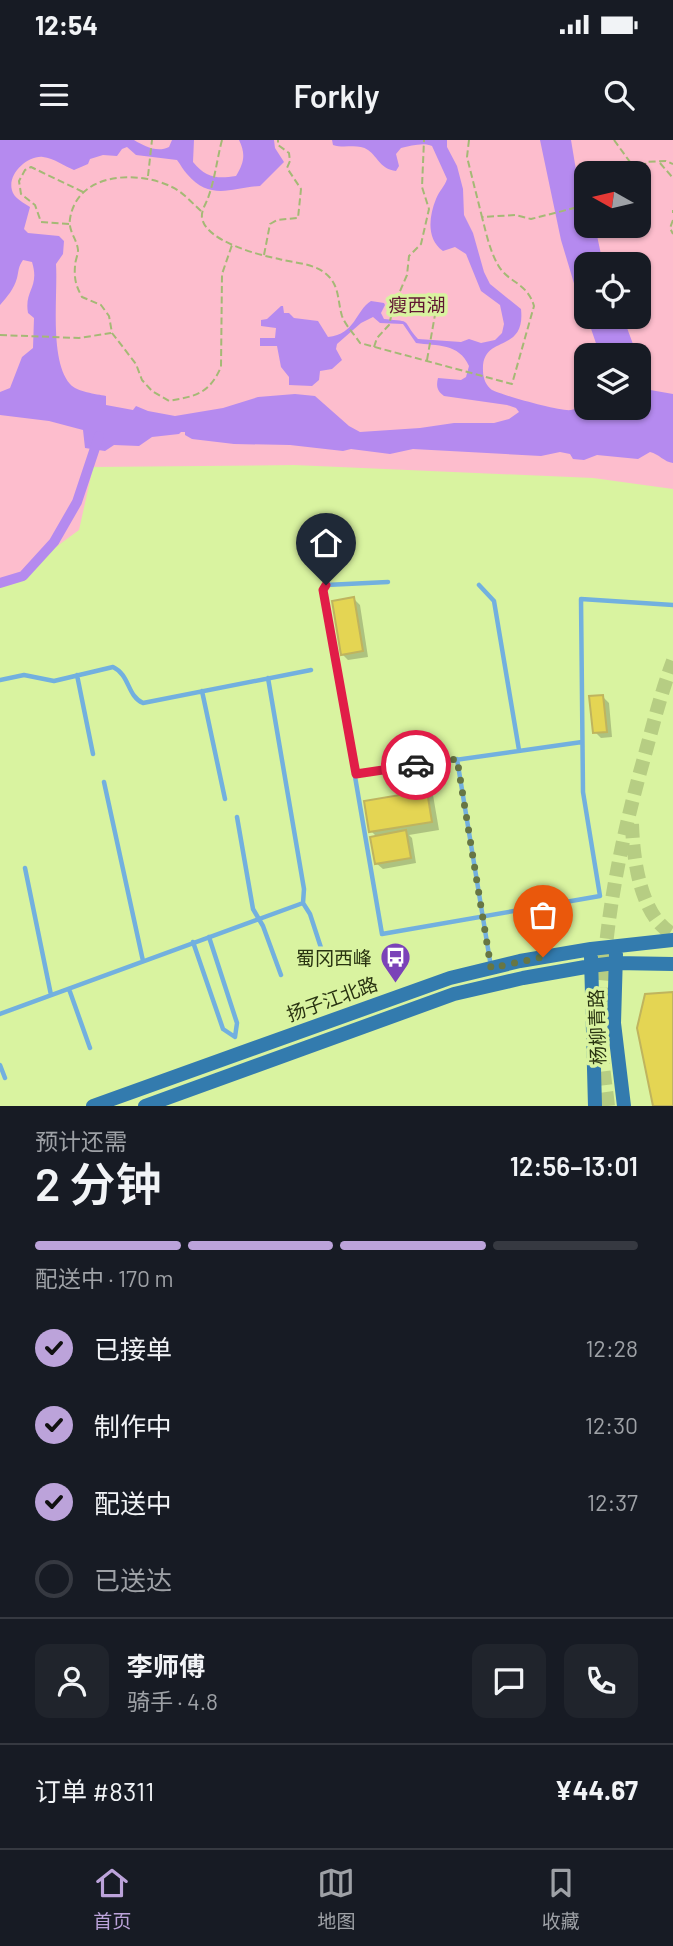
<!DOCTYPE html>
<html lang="zh">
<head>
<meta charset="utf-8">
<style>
  :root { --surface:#171b24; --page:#20242c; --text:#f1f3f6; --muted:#9ea1a6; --line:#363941; --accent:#bca3da }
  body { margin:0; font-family:Barlow,"Noto Sans SC",sans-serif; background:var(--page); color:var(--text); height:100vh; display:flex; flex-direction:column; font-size:26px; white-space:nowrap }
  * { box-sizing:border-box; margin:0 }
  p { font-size:23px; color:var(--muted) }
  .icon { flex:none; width:38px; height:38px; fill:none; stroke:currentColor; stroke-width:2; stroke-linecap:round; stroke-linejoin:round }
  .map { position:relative; height:966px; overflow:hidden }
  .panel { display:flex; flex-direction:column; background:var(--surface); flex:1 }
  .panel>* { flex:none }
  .needle { width:46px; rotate:278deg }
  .fabs { position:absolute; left:574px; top:21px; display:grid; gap:14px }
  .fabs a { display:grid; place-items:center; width:77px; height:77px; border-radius:14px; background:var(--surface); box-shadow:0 2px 5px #0004; font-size:35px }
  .pin { position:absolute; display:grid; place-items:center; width:60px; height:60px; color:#fff; margin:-72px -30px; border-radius:50% 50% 50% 0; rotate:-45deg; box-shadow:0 0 7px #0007 }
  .pin .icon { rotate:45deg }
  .courier { position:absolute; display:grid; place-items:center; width:70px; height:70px; margin:-35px; border:5px solid #e11d48; border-radius:50%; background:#fff; color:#222; box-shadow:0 2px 9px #0007 }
  .head em { font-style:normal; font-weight:600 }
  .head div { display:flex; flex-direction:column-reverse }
  .head { display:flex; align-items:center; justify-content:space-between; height:119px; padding:0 35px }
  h1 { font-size:46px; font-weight:600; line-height:52px }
  .bar { display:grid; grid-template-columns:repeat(4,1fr); gap:10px 7px; align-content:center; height:84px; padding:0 35px }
  .bar i { height:9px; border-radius:5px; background:var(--line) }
  .bar .selected { background:var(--accent) }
  .bar p { grid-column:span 4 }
  .line { display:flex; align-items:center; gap:18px; padding:0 35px; border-top:2px solid var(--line) }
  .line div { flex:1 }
  .round { display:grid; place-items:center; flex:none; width:74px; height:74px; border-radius:14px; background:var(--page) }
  ol { padding:0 35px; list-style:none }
  li { display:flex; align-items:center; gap:21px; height:77px }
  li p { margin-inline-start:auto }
  li .icon { padding:7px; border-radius:50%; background:var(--accent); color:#111; stroke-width:4 }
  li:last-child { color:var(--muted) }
  li i { width:38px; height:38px; border:4px solid var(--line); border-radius:50% }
  .status { display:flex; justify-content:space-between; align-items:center; height:49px; padding:0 35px; background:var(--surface); direction:ltr }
  .status svg { height:19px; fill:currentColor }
  header { display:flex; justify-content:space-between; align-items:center; height:91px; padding:0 35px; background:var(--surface); font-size:32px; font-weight:600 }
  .tab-bar { display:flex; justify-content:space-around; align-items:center; height:98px; border-top:2px solid var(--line); background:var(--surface); font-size:19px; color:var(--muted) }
  .tab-bar a { display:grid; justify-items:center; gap:4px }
  .tab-bar .selected { color:var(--accent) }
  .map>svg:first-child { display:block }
  .green { fill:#fdbdcd; fill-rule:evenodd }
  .water { fill:#b58aef }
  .shadow { fill:#0003 }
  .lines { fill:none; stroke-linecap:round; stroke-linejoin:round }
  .canal { stroke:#b58aef; stroke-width:10 }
  .building { fill:#e4d553; stroke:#bfb45e; stroke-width:2 }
  .primary-tunnel { stroke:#b6cd83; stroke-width:14; stroke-dasharray:14 7; stroke-linecap:butt }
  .path { stroke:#a4b975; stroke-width:2; stroke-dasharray:7 3.5; stroke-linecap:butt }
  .lane { stroke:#72b0df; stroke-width:4.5 }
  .primary { stroke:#337bae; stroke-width:14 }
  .done { stroke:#677643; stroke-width:7; stroke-dasharray:0 12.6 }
  .route { stroke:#e11d48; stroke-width:9 }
  .labels { text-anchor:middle; stroke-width:7; stroke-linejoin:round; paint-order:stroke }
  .park-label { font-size:19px; fill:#601732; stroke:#d9f3a0 }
  .poi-label { font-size:19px; fill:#293311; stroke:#d9f3a0; text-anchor:end }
  .street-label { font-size:19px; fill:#293311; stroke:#d9f3a0 }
</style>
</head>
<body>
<div class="status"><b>12:54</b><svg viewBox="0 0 49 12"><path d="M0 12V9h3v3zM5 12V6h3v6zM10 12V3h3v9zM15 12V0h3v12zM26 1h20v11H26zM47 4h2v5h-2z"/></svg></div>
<header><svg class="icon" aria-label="menu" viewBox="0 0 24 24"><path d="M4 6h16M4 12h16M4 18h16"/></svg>Forkly<svg class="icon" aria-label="search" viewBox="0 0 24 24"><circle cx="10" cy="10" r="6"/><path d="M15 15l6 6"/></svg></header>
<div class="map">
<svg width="673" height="966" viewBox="0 0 673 966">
  <rect width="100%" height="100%" fill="#d9f3a0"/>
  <!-- green -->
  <path class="green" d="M0,0h673v349l-80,-11 -299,-13 -201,2 -14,63 -79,58zM586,33h53v53h-53zM586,124h53v53h-53zM586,215h53v53h-53z"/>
  <!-- water -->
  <path class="water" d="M0,0h134c10,6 23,13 35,7l3,-7h22l-1,22c13,16 24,17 43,14 8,-13 10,-22 3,-36h35l1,8 9,14 -24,24c-29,2 -50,15 -73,-12 -4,-4 -6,-9 -10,-14l-41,-5 -9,-8 -5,2 -5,7 -14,-1 -13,4 -2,5 -14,6c-10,-4 -20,-12 -31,-13 -16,-2 -38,19 -30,36 3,6 11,10 17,14l-6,22 4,4 31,3 5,5 -1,13 -7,10c2,31 -7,96 14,120 7,8 26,10 36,12v9l27,5 3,-4 12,5 27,5 48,-8 35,-11 37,-3 20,2 34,30 11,6 60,-4 34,-5h40l15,-4 10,-7 -3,-4 -9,-3 -63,-9c-7,-5 -8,-10 -6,-18l23,2 5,-3 3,-11c-10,-23 -32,-20 -53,-23l-13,-19 -23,-1 -7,-6 -12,6 -24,21 -1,5 6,11 -10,9 -12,2 -1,9 -7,6 -23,-1v-8l-8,-10 -4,-21h-17v-8h15l1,-10 -15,-2v-6l6,-1 14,-13h2l1,7h5l5,5 24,3 10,16c28,-3 27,-26 43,-36l13,2 1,2 -4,8 3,6c31,3 16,0 34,20l43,3 8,-3 12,4 14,-3 7,-7 2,-9 -4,-19 -19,-14 -15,-37 -11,-7 -12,4c-17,-12 -14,-35 -7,-52 3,-8 9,-13 11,-20l-15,-33c-9,-4 -21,0 -31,2l-5,6 3,12 -3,5c-16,-2 -17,-13 -28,-21 -10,-7 -24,-1 -35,-5l-1,-5h115v7l10,19 6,23 1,26 9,18 11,39 6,12 31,25c5,46 -40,24 -38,62 0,7 3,15 9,19 10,5 69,22 79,20 5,-1 11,-4 15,-6v4h53v-20l34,6v69c-9,-1 -14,-9 -23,-11l-12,7 -41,-4 -13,5 -11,-1 -3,-5 -10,-2 -19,4 -128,-7 -23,5 -39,-5 -8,2 -53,-6 -56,-1 -42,-5 -7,-4v-3h-4l-2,2 -27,3 -13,9 -25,-1 -9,6 -20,-3 -2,-18 -34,-9 -49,-6v-23l10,-4 12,-31 11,-9 1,-30 -6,-5c-4,-23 12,-25 4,-51l-9,-2c-5,7 -4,10 -6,18 -3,11 -10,19 -17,27z
    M540,0h31l6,36 9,25v25h9l8,38h-17v52l-10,-26 -15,-50z
    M587,177h36l14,38h-37z"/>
  <!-- shadow -->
  <path class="shadow" d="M354,459l6,6 8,52 -20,3 -6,-6z
    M602,556l7,7 3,34 -11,1 -6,-6z
    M425,647l8,8 6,35 -30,5 3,3 4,25 -33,6 -7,-6 1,-26 -6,-6 49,-37z"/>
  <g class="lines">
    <!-- canal -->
    <path class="canal" d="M0,443l23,-7 31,-34 23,-40 22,-66"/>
  </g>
  <!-- building -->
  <path class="building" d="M354,457l9,54 -22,4 -9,-54z
    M603,555l4,37 -14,1 -4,-37z
    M426,645l6,37 -63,10 -5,-31 54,-9 -1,-5z
    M406,690l5,28 -36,6 -5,-27z
    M673,852v114h-20l-16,-78 8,-34z"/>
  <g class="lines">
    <!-- primary-tunnel -->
    <path class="primary-tunnel" d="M632,684c1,33 8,93 41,110
      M608,966c-2,-18 -5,-35 -6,-53 -4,-99 15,-200 42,-295 9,-33 17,-65 29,-97"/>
    <!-- path -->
    <path class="path" d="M222,0c-5,19 -7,39 -14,58 -2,6 -7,12 -6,20 4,23 56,37 77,41 15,4 33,4 46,14 15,12 12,26 17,43 3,9 13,19 18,27l152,41 22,-78c-7,-24 -26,-23 -36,-41 -8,-14 -12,-32 -16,-48
      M469,0l-2,17 15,60 33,-2 16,4 55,-14
      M614,0l24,33
      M660,23l13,15
      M148,36l4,-36
      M639,39l7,-17 20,-1 7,3
      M673,70v3
      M201,71c-9,-8 -18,-19 -29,-24 -34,-17 -95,-15 -102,32 -2,12 7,20 8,31 0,5 -3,11 -3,16 -1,13 1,20 7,31l19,8 8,11 3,17 24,31 6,16 10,11 17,10c27,-5 40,-7 52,-34l1,-93 10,-29
      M673,80l-3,8 3,6
      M69,84l-28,-2 -6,-17 -14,-11 -2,-13 6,-11 6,-3 52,25
      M264,115l6,-31 7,-4 21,-2 3,-29 -14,-21 3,-7 -1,-8 -11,-8v-5
      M0,195l79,3 32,-5
      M374,207l3,-9 12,-13 5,-20 13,-30 2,-19 12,-12 3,-13 5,-22 -7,-22 2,-47
      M427,220l9,-51"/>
    <!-- lane -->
    <path class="lane" d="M388,442l-62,3 -3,5 59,344 218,-38 -17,-104 -2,-193 92,6
      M479,445l15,16 25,149
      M77,535l16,79
      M0,540l24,-5 30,6 59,-14c17,8 14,29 30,36l168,-33
      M202,551l23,108
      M457,619l34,208
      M356,634l226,-32
      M104,642l39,179
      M237,677l16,92 10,17 18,49
      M25,728l26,127
      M303,763l7,11 15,46
      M193,802l30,87 12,8 2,-14 -28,-86
      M69,849l21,59
      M0,874l303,-111 1,-14 -36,-211
      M0,925l5,13"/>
    <!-- primary -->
    <path class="primary" d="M616,814l-2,69 10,83
      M591,817l4,149
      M93,966l357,-128 70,-17 71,-12 82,-9
      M145,966l309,-112 69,-16 68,-12 24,-3 58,1"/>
  </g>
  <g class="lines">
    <!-- done -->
    <path class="done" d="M416,625l41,-6 34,209 52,-11"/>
    <!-- route -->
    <path class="route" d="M326,445l-3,5 33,184 60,-9"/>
  </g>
  <!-- icons -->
  <defs>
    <symbol id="bus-pin" viewBox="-11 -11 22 30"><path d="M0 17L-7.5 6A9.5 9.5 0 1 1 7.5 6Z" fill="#7b42b8" stroke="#d9f3a0"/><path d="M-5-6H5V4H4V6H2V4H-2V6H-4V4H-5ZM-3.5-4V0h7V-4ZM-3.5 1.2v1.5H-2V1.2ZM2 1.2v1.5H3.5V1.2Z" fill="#fff"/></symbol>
  </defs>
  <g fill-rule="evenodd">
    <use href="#bus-pin" x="378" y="800" width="35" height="47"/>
  </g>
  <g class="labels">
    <!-- park labels -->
    <g class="park-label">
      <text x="417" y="172">瘦西湖</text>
    </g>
    <!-- poi labels -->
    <g class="poi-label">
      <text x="372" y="825">蜀冈西峰</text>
    </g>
    <!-- street labels -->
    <g class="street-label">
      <text transform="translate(332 859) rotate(-20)" y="7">扬子江北路</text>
      <text transform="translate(597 887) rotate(-92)" y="7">杨柳青路</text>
    </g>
  </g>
</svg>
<div class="fabs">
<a><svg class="needle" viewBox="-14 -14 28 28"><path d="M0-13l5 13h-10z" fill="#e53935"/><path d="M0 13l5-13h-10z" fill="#9ea1a6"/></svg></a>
<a><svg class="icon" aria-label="locate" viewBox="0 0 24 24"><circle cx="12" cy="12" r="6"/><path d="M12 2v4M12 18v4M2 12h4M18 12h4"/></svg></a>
<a><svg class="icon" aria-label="layers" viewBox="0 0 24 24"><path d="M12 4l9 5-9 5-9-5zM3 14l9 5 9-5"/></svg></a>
</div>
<div class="pin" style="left:543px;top:817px;background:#ea580c"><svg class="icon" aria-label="bag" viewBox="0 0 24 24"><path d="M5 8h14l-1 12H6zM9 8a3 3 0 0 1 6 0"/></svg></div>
<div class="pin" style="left:326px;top:445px;background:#1f2937"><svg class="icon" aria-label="home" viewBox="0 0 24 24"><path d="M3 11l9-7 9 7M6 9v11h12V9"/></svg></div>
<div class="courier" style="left:416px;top:625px"><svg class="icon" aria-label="car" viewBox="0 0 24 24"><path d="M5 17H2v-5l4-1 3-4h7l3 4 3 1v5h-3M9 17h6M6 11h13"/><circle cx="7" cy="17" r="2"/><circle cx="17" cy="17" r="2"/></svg></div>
</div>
<section class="panel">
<div class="head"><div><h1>2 分钟</h1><p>预计还需</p></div><em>12:56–13:01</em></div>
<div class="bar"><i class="selected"></i><i class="selected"></i><i class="selected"></i><i></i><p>配送中 · 170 m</p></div>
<ol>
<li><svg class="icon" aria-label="check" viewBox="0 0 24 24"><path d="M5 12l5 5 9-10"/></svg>已接单<p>12:28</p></li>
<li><svg class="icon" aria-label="check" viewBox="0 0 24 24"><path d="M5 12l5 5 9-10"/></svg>制作中<p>12:30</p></li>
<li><svg class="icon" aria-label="check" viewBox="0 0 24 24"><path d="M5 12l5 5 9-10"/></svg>配送中<p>12:37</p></li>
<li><i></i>已送达</li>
</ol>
<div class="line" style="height:126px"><a class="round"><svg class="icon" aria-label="person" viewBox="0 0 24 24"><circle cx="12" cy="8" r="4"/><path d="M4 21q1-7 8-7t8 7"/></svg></a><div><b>李师傅</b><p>骑手 · 4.8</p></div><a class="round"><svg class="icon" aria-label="chat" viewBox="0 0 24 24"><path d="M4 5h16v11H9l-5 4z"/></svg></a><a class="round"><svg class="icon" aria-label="phone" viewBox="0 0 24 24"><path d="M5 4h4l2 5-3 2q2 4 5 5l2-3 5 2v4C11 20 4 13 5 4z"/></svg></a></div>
<div class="line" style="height:91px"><div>订单 #8311</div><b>¥44.67</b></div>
</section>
<nav class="tab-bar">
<a class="selected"><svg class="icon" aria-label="home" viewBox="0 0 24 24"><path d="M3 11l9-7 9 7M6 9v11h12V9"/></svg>首页</a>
<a><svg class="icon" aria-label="map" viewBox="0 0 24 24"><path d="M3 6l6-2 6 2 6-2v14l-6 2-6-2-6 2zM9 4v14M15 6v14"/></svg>地图</a>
<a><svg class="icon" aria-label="saved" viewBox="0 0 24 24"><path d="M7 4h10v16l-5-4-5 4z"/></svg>收藏</a>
</nav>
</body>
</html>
